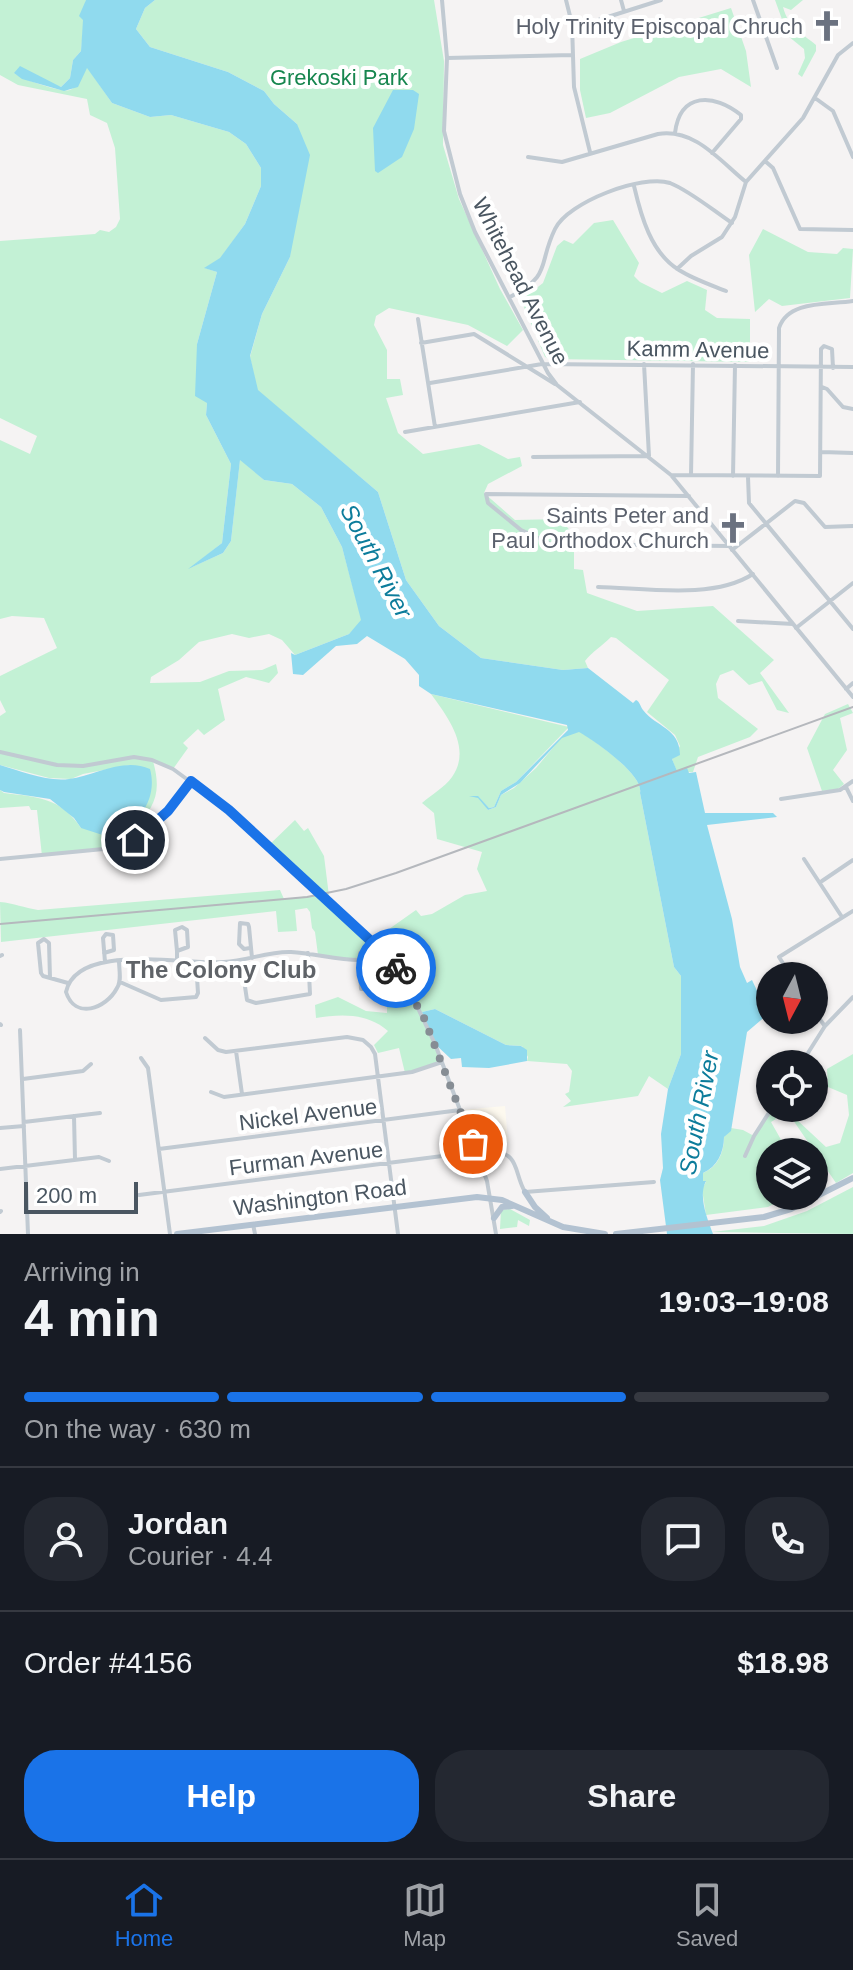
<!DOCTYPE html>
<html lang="en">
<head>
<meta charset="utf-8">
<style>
  :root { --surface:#171b24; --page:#242831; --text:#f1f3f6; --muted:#9ea1a6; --line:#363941; --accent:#1a73e8 }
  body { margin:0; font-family:Helvetica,sans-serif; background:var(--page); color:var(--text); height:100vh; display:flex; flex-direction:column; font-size:30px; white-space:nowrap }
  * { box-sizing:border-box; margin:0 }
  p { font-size:26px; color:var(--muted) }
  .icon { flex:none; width:44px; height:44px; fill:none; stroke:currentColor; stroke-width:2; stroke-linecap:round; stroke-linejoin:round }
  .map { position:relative; height:1234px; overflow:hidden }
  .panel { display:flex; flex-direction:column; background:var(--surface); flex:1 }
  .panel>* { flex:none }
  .needle { width:52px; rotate:187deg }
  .tools { position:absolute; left:756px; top:962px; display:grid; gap:16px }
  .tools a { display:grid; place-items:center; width:72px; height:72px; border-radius:50%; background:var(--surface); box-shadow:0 2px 6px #0004; font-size:40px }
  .scale { position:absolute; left:24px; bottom:20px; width:114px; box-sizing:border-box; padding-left:8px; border:4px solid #4a5661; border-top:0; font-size:22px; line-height:28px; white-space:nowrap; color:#4a5661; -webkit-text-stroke:6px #fff; paint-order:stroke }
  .pin { position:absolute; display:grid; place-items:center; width:68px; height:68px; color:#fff; margin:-34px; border:4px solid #fff; border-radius:50%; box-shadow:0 2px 8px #0007 }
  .courier { position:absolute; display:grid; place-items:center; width:80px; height:80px; margin:-40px; border:6px solid #1a73e8; border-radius:50%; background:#fff; color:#222; box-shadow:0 2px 10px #0007 }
  .head em { font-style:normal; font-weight:700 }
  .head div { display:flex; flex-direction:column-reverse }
  .head { display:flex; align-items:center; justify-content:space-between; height:136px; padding:0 24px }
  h1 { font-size:52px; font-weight:700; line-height:60px }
  .bar { display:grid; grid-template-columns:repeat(4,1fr); gap:12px 8px; align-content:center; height:96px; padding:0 24px }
  .bar i { height:10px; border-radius:6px; background:var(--line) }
  .bar .active { background:var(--accent) }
  .bar p { grid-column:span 4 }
  .line { display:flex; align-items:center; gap:20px; padding:0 24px; border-top:2px solid var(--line) }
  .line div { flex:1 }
  .round { display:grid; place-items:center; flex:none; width:84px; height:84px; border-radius:32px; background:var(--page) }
  .action { display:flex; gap:16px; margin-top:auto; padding:16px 24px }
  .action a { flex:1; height:92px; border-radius:32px; background:var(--accent); color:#fff; font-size:32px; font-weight:700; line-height:92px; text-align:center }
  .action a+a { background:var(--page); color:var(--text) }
  .menu { display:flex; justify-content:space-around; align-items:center; height:112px; border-top:2px solid var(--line); background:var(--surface); font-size:22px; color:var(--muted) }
  .menu a { display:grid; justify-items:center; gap:4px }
  .menu .active { color:var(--accent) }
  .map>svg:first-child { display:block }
  .commercial { fill:#fdf9ef }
  .green { fill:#c3f1d5 }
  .water { fill:#90daee }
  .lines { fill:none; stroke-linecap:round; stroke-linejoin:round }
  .minor { stroke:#c1cad2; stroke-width:4 }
  .major { stroke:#b3c2d1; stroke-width:6 }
  .rail { stroke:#b5b8bd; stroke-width:2 }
  .done { stroke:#868d94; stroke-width:8; stroke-dasharray:0 14.4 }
  .route { stroke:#1a73e8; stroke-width:10 }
  .labels { text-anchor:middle; stroke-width:8; stroke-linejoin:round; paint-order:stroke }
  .worship-label { font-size:22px; fill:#5b616d; stroke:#fff; text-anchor:end }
  .park-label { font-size:22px; fill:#17864f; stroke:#fff }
  .street-label { font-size:22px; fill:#4a5661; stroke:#fff }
  .water-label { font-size:24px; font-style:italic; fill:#0c7c9b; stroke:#fff }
  .neighbourhood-label { font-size:24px; font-weight:bold; fill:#5f6368; stroke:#fff }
</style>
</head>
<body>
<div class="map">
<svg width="853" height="1234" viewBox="0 0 853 1234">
  <rect width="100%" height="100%" fill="#f5f3f3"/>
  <!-- commercial -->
  <path class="commercial" d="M505,1106l3,36 -34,4 -14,-36z"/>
  <!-- green -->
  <path class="green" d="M0,0h86l-5,51 -8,9 -3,18 -9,9 -47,-14c7,6 48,20 56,17 8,-3 12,-12 14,-20l3,-3 25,36 38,14 21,-2 58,17 17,12 15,24v18l-16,38 -25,35 -15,9 12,4 -20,72 10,59 -1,12 25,49 -9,79 -30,24 31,-14 8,-12 9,-82 24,21 28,4 29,23 21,40 20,74 -13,13 -54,21 -13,-15 -13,-6 -20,4 -17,-4 -33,8 -20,18 -28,17 -1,6 50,-1 29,-11 33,-1 14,-6 2,9 -9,10 -23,-6 -28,12 7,31 -21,15 -6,-6 -15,14 5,5 -15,21 -20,-8c9,32 2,46 -20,69l7,7 -16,10 -82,9 -5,-46h-6l-2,-4 -29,2v-18l4,3c33,4 56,4 77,35l49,-63 -47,9 -12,5 -22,-1 -49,-13v-49l6,-4 -6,-12v-24l57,-28 -13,-30 -32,-2 -12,3v-179l30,14 7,-18 -37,-18v-177l95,-7 5,-4 9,2 7,-5 4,-8 -5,-71 -8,-25 -17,-8 -3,-16 -69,-14 -18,-10z
    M155,0h279l10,61 -1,84 16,54 41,90 23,41 -16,16 -39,-21 -79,-17 -13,8 -2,9 13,25v29h13l3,16 -17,3 12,35 25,21 56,-10 29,15 12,-2 2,9 -34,18 -4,9 31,27 45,-1 14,16v34l9,1 4,23 50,18 76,-5 61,54 -14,13 29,40 -12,-3 -15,-29 -13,4 -16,-15 -13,5 -4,9 2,14 40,31 -8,8 -52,20 -5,15h-16l-5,-13 8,-13 -5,-11 -28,-23 22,-32 -53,-42 -5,-1c-9,9 -19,15 -26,24l3,7 -25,2 -82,-12 -42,-32 -33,-46 -28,-88 -121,-102 -7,-33 12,-43 28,-57 7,-133 -23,-20 -10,-13 -36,-19 -78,-25 -14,-18 9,-21z
    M775,0h28l-12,10 -8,-3c6,22 19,26 33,38v6l-14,26 -4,-3 7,-16 -1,-9 -16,-13z
    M731,8l15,43 5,36 -30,-18 -42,8 -69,36 -24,5 -6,-28v-31l41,-17z
    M613,220l26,43 -5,13 6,6 22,11 25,-12 20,9 -2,20 12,8 33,1v43l-200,-3 -5,-2 -24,-57 22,-17 14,-37 7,-6 9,4 21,-21z
    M763,229l45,23 29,2 6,-6 10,1 -3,49 -68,8 -13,-7 -14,13 -6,-57z
    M431,694l138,33 -53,55 -15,9 -7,16 -5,1 -9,-9 8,11 8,-3 5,-12 13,-7 22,-20 26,-31 17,-6c16,10 65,44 61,62l34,174 7,9v78l-13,35 -19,-13 -11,20 -75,11 8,-6 -6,-7 4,-2 3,-21 -5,-7 -40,-3 1,-4 -6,-11 -16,-1 -71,-36 -13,3 20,50 -37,11 -6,-25 -21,5 -4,-8 14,-14c-20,-18 -47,-17 -72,-13l-1,-13 23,-8 28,14 21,2v-17l-9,-7 -15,1 -5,-30 -40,-5 -3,-23 -3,-4 -2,-16 -3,-4 -12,2 2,21 -19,1 -2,-21 -275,31 -1,-40c14,1 24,6 38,8l242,-20 4,9 34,-4 -51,-48 28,-27 9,11 4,-3 16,28 6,48 42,37 44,-31 5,6 11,-2 33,-19 22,-4 -10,-22 5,-17 -45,-13 -3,-26 -12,-10c9,-8 23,-16 30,-26 20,-28 -4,-60 -21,-83z
    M848,704l5,9 -13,5 7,32 -14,20 11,14 -6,5 -16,2 -15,-43 18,-34z
    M853,1054v119l-17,10 -43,-63 3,-1 30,28 14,-4 9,-28 -2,-20 -19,-8 -1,-18z
    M771,1110l5,9 -5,3 17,30h-18v44h19l-21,11 -62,8 -4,-26 4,-7 -3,-1v-8c15,-6 21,-21 21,-36l7,-9 12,2 11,6z
    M853,1187v47l-141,-2 52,-6 43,-15z
    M510,1209l20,11 -1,6 -11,-6 -1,7 -17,2 1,-19z"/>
  <!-- water -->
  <path class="water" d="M86,0h69l-10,8 -9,21 14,18 78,25 36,19 10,13 23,20 13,31 -20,102 -28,57 -12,42 8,34 120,102 28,88 33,46 42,32 82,12 25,-2 45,35 3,-3c4,2 4,6 7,10 13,17 37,18 37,45l-8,4 5,12 10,-3 2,5 7,-1 9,41h68l4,4 -70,8 25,94 8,48 7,16 5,-3 16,34 -21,18 -16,99 -7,6c0,15 -7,30 -21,36v8h3c-8,15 1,37 7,53h-46l-7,-54 3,-12 -2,-34 7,-45 13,-35v-78l-7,-9 -34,-174c4,-18 -45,-52 -61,-61l-17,6 -42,45 -19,12 -5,12 -8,3 -10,-12 -9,-2h9l11,12 5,-1 7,-16 15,-9 52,-52 -1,-5 -136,-31 -12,-8v-11l-14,-16 -38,-23 -10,8 -21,2 -33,29 -10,-1 -2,-21 4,2 54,-21 12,-14 -19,-73 -21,-40 -29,-23 -28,-4 -24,-20 -9,81 -8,12 -35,16 34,-26 9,-79 -25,-49 1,-12 -12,-7 2,-52 20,-72 -13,-4 16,-10 25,-34 16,-38v-18l-15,-24 -17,-12 -58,-17 -21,2 -38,-14 -25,-35 -9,19 -14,4 -42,-12 -8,-6 6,-7 41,21 9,-9 3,-18 8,-9 2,-31 -4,-4z
    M393,90h20l6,4 -5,35 -12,28 -24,16 -3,-2 -2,-43z
    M0,765c21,6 47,17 69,14 26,-3 54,-22 81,-10 8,30 -11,53 -35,70l-34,-11 -7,-10 -24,-19 -46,-7 -4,-2z
    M435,1009l71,36 15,1 6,4v11l-38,7 -27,-1 -1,-9 -10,1 -16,-15 -13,-32z"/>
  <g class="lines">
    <!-- minor -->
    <path class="minor" d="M442,0l5,58 -3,73 16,63 15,38 73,141 9,12 114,90 182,222
      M566,0l6,24 2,63 16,65
      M621,0l3,11
      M753,0l24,68
      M572,24l20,-2 69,-22
      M447,58l125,-3
      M815,98l18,13 20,46
      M675,133c5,-41 39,-40 66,-18v4l-29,34
      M528,157l34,5 96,-28c37,-6 62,27 88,48
      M765,161l8,7 27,61 53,1
      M634,186c7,30 17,67 45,84 14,9 32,15 47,21
      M677,269l14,-13 31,-19 13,-20 11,-35 57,-64 35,-63 15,-12
      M510,297c43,-23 27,-31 45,-68 13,-27 87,-55 115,-46 20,8 44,28 62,40
      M418,319l17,108
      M421,343l53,-9 81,50
      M430,383l112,-19 311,3
      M822,387l5,2 16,18 10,2
      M405,432l175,-30
      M822,452l31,1
      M533,457l116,-1 -5,-92
      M671,475l149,1 1,-127 3,-3 8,3 1,19
      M691,475l2,-111
      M733,476l2,-111
      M778,476l1,-148c9,-28 49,-23 74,-27
      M748,477l1,26 104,126
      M689,496l-203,-2 2,9 33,27 30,14 178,2
      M732,550l63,-49 9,2 21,24 28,-1
      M598,587c46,1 115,13 155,-13
      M738,621l55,3
      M796,628l57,-45
      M846,689l7,-6
      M0,752l57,13 26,1 51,-9 18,3 21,9 56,41 149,138 28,35 29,61 52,137 9,53
      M846,787l7,14
      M781,799l59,-9 13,-9
      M0,859l124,-12 19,-12 25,-24 23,-30
      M804,859l38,58
      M822,881l31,-21
      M250,948l-6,1 -5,-5 1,-21 8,1 1,3 3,31
      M104,953l10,-3 -1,-15 -7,-1 -3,4 2,24
      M0,956l2,-1
      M177,960v-9l11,-4 -1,-17 -5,-3 -7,3 2,21
      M241,960l6,40 9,3 54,-9 -2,-41
      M359,960l1,8 16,6 4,10 -2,5h-17l-1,-21
      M359,960l1,-7 12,-11
      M119,961c0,9 3,20 -2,27 -11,21 -42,32 -51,4 11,-51 121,-26 158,-30 23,-1 45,-11 67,-10 23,1 45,8 68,8l7,-2 12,-10
      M791,976l-12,-19 74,-46
      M50,978l-1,-35 -5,-4 -6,4 3,30 2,3 25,7
      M120,982l41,18 35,-3 2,-4 -2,-31
      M814,1011l10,14
      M0,1024l1,1
      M20,1030l8,204
      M205,1038l13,12 8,2 121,-15 16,3 8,7 4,7 23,180
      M236,1051l6,43
      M141,1058l7,10 22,166
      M801,1064l24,-38 28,-29
      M23,1079l60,-8 8,-7
      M211,1092l13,5 188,-25 30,-10
      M74,1116l1,44
      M24,1122l76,-9
      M0,1128l24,-2
      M159,1149l301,-39
      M745,1156l9,-20 18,-28
      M0,1169l99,-12 10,4
      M139,1195l350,-45c32,3 24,21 36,42l129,-10
      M0,1212l1,-1
      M253,1224l2,10"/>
    <!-- major -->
    <path class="major" d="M525,1192l10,15 12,11
      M494,1218l8,-11 10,-1
      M177,1234l300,-37 25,3 61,27 42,7
      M616,1234l148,-17 27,-8 62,-31"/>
    <!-- rail -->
    <path class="rail" d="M0,924l307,-27 39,-8 50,-16 457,-166"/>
  </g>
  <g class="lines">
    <!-- done -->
    <path class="done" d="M396,968l28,50 49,126"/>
    <!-- route -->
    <path class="route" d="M135,840l33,-29 23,-30 38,29 143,132 24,26"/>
  </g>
  <!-- icons -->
  <defs>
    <symbol id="church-bare" viewBox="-9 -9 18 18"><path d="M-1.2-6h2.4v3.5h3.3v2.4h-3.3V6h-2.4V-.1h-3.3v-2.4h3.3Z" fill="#6b7280" stroke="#fff" stroke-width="2.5" paint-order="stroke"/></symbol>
  </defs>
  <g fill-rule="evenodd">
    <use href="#church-bare" x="805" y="4" width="44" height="44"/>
    <use href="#church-bare" x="711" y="506" width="44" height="44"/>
  </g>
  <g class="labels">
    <!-- worship labels -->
    <g class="worship-label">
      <text x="803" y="34">Holy Trinity Episcopal Chruch</text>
      <text x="709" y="523">Saints Peter and<tspan x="709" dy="25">Paul Orthodox Church</tspan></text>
    </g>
    <!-- park labels -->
    <g class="park-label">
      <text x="339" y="85">Grekoski Park</text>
    </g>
    <!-- street labels -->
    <g class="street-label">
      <text transform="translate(521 281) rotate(63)" y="8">Whitehead Avenue</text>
      <text transform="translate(698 349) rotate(1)" y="8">Kamm Avenue</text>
      <text transform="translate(308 1114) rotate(-7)" y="8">Nickel Avenue</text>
      <text transform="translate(306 1158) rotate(-7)" y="8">Furman Avenue</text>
      <text transform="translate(320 1197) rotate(-7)" y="8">Washington Road</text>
    </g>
    <!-- water labels -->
    <g class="water-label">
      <text transform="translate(376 561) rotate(62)" y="8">South River</text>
      <text transform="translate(699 1113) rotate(-79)" y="8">South River</text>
    </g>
    <!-- neighbourhood labels -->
    <g class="neighbourhood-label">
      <text x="221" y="978">The Colony Club</text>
    </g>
  </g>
</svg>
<div class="tools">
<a><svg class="needle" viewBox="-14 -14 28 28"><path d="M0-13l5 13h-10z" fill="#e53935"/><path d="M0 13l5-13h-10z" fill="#9ea1a6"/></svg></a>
<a><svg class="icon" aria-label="locate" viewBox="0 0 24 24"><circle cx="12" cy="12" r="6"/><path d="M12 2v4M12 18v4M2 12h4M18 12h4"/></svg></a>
<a><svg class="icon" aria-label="layers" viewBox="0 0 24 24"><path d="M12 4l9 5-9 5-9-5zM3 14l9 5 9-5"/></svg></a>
</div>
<div class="scale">200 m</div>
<div class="pin" style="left:473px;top:1144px;background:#ea580c"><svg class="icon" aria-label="bag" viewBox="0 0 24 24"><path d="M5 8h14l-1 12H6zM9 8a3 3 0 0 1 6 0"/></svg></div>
<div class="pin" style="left:135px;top:840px;background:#1f2937"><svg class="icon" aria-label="home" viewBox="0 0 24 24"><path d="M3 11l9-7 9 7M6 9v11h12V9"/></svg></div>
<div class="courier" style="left:396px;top:968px"><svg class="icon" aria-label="bike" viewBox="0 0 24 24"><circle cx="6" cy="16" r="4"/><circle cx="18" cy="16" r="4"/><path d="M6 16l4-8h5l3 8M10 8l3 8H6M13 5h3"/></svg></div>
</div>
<section class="panel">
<div class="head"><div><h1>4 min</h1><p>Arriving in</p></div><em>19:03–19:08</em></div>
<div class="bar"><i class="active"></i><i class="active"></i><i class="active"></i><i></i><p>On the way · 630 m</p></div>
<div class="line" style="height:144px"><a class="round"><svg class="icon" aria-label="person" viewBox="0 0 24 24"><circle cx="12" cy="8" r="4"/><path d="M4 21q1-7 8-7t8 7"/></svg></a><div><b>Jordan</b><p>Courier · 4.4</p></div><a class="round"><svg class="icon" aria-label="chat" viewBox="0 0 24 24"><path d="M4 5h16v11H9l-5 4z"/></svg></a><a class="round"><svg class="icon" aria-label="phone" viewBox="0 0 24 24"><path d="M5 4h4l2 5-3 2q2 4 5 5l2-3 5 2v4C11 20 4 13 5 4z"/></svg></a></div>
<div class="line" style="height:104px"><div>Order #4156</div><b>$18.98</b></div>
<div class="action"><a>Help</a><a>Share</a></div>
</section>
<nav class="menu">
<a class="active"><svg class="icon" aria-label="home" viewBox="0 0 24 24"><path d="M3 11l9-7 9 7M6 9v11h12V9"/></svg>Home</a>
<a><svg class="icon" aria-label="map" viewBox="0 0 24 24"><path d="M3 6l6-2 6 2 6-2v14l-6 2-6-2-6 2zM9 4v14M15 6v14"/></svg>Map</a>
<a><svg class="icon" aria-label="saved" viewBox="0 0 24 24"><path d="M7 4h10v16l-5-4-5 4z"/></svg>Saved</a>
</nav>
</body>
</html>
